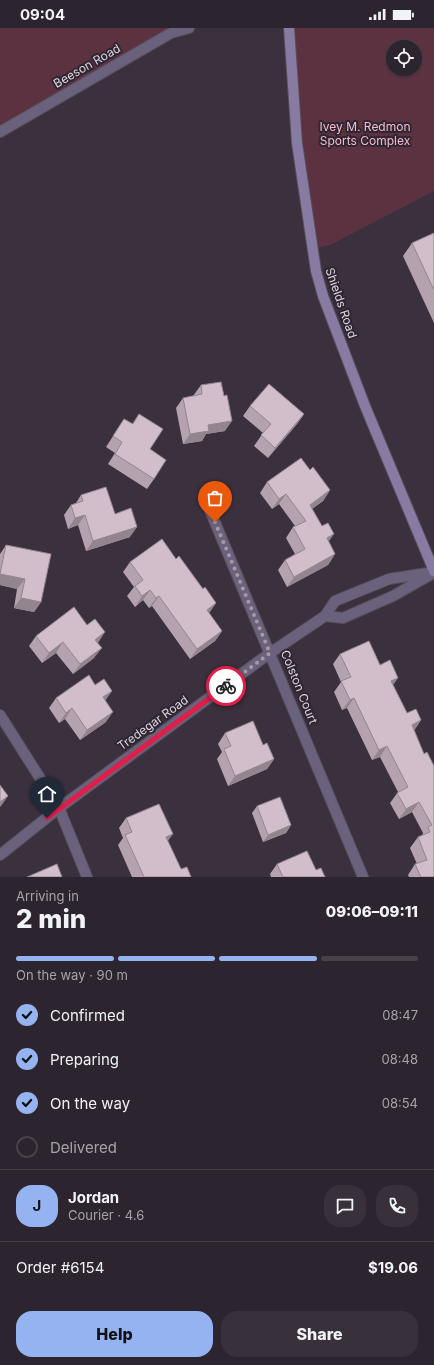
<!DOCTYPE html>
<html lang="en">
<head>
<meta charset="utf-8">
<style>
  :root { --surface:#2c242e; --page:#38303a; --text:#f1f3f6; --muted:#a6a4aa; --line:#48414a; --accent:#95b2f1 }
  body { margin:0; font-family:Inter,sans-serif; background:var(--page); color:var(--text); height:100vh; display:flex; flex-direction:column; font-size:15px; white-space:nowrap }
  * { box-sizing:border-box; margin:0 }
  p { font-size:13px; color:var(--muted) }
  .icon { flex:none; width:22px; height:22px; fill:none; stroke:currentColor; stroke-width:2; stroke-linecap:round; stroke-linejoin:round }
  .map { position:relative; height:849px; overflow:hidden }
  .sheet { display:flex; flex-direction:column; background:var(--surface); flex:1 }
  .sheet>* { flex:none }
  .buttons { position:absolute; left:386px; top:12px; display:grid; gap:8px }
  .buttons a { display:grid; place-items:center; width:36px; height:36px; border-radius:50%; background:var(--surface); box-shadow:0 1px 3px #0004,0 0 0 1px var(--line); font-size:20px }
  .pin { position:absolute; display:grid; place-items:center; width:34px; height:34px; color:#fff; margin:-41px -17px; border-radius:50% 50% 50% 0; rotate:-45deg; box-shadow:0 0 4px #0007 }
  .pin .icon { rotate:45deg }
  .courier { position:absolute; display:grid; place-items:center; width:40px; height:40px; margin:-20px; border:3px solid #e11d48; border-radius:50%; background:#fff; color:#222; box-shadow:0 1px 5px #0007 }
  .summary em { font-style:normal; font-weight:800 }
  .summary div { display:flex; flex-direction:column-reverse }
  .summary { display:flex; align-items:center; justify-content:space-between; height:68px; padding:0 16px }
  h1 { font-size:26px; font-weight:800; line-height:30px }
  .bar { display:grid; grid-template-columns:repeat(4,1fr); gap:6px 4px; align-content:center; height:48px; padding:0 16px }
  .bar i { height:5px; border-radius:3px; background:var(--line) }
  .bar .active { background:var(--accent) }
  .bar p { grid-column:span 4 }
  .line { display:flex; align-items:center; gap:10px; padding:0 16px; border-top:1px solid var(--line) }
  .line div { flex:1 }
  .round { display:grid; place-items:center; flex:none; width:42px; height:42px; border-radius:16px; background:var(--page) }
  ol { padding:0 16px; list-style:none }
  li { display:flex; align-items:center; gap:12px; height:44px }
  li p { margin-inline-start:auto }
  li .icon { padding:4px; border-radius:50%; background:var(--accent); color:#111; stroke-width:4 }
  li:last-child { color:var(--muted) }
  li i { width:22px; height:22px; border:2px solid var(--line); border-radius:50% }
  .cta { display:flex; gap:8px; margin-top:auto; padding:8px 16px }
  .cta a { flex:1; height:46px; border-radius:16px; background:var(--accent); color:#111; font-size:16px; font-weight:800; line-height:46px; text-align:center }
  .cta a+a { background:var(--page); color:var(--text) }
  .status { display:flex; justify-content:space-between; align-items:center; height:28px; padding:0 20px; background:var(--surface); direction:ltr }
  .status svg { height:11px; fill:currentColor }
  .map>svg:first-child { display:block }
  .green { fill:#5c3241; fill-rule:evenodd }
  .lines { fill:none; stroke-linecap:round; stroke-linejoin:round }
  .street-casing { stroke:#584e5a; stroke-width:12 }
  .secondary-casing { stroke:#584e5a; stroke-width:12 }
  .street { stroke:#6a627c; stroke-width:10 }
  .secondary { stroke:#887ba3; stroke-width:10 }
  .wall { fill:#b4a3ae }
  .shaded-wall { fill:#92858d }
  .building { fill:#d1beca; stroke:#92858d }
  .done { stroke:#a49ba5; stroke-width:4; stroke-dasharray:0 7.2 }
  .route { stroke:#e11d48; stroke-width:5 }
  .labels { text-anchor:middle; stroke-width:4; stroke-linejoin:round; paint-order:stroke }
  .street-label { font-size:12px; fill:#dcd5dd; stroke:#302633 }
  .park-label { font-size:12px; fill:#f7bbce; stroke:#302633 }
</style>
</head>
<body>
<div class="status"><b>09:04</b><svg viewBox="0 0 49 12"><path d="M0 12V9h3v3zM5 12V6h3v6zM10 12V3h3v9zM15 12V0h3v12zM26 1h20v11H26zM47 4h2v5h-2z"/></svg></div>
<div class="map">
<svg width="434" height="849" viewBox="0 0 434 849">
  <rect width="100%" height="100%" fill="#3b303d"/>
  <!-- green -->
  <path class="green" d="M0,0h189l-189,104z
    M289,0h145v163l-104,54 -18,4zM393,19h22v22h-22z"/>
  <g class="lines">
    <defs>
      <path id="street" d="M0,104l171,-99 18,-5
        M209,480l154,369
        M325,588l18,2 50,-22 37,-21
        M0,687l59,93 28,69
        M0,827l59,-47 211,-155 55,-37 10,-15 54,-22 45,-7"/>
      <path id="secondary" d="M289,0l8,115 19,128 7,25 42,110 69,165"/>
    </defs>
    <!-- street casing -->
    <use href="#street" class="street-casing"/>
    <!-- secondary casing -->
    <use href="#secondary" class="secondary-casing"/>
    <!-- street -->
    <use href="#street" class="street"/>
    <!-- secondary -->
    <use href="#secondary" class="secondary"/>
  </g>
  <!-- wall -->
  <path class="wall" d="M434,205v90l-31,-67 9,-13z
    M201,357l24,46 -19,3 -4,7 -19,3 -7,-36 7,-10 10,-2z
    M250,378l54,8 -7,10 -29,34 -14,-12 9,-13 -20,-17z
    M139,386l11,35 4,30 -7,10 -39,-25 7,-11 -9,-6 18,-28 8,5z
    M310,442l20,20 -7,11 -11,8 23,45 -7,11 -41,22 -9,-17 7,-10 10,-6 -9,-16 7,-11 2,-1 -16,-22 -7,5 -12,-16 7,-11z
    M81,467l34,19 15,23 -44,14 -8,-26 -10,4 -4,-14 7,-10 5,-2z
    M6,517l35,57 -7,10 -20,-4 3,-19 -17,-4v-31z
    M176,531l40,44 -7,10 13,18 -7,10 -25,18 -38,-53 -3,2 -6,-8 -8,7 -8,-11 7,-9 -11,-15 7,-10z
    M36,608l62,7 -4,15 -21,16 -17,-21 -14,10 -13,-17z
    M340,626l40,11 13,20 14,28 14,7 -7,10 10,24 10,12v111h-25l-1,-2 7,-11h2l-7,-16 8,-11 4,-1 1,-3 -11,-21 -13,7 -9,-16 8,-11 -18,-35 -8,3 -25,-52 -5,2 -8,-18 7,-10 -8,-18z
    M95,657l17,6 -7,9 1,22 -26,18 -15,-21 -6,4 -10,-15 7,-10z
    M225,705l38,12 11,14 -7,10 -39,17 -11,-27 5,-7 -4,-8z
    M257,778l34,19 -5,8 -23,9 -11,-29z
    M126,790l42,23 13,28 10,8h-59l-14,-32 5,-7 -4,-10z
    M277,836l39,6 9,7h-54l-1,-3z"/>
  <!-- shaded-wall -->
  <path class="shaded-wall" d="M304,386l-7,10 -29,34 7,-10z
    M232,393l-7,10 -19,3 -4,7 -19,3 7,-10 18,-9z
    M330,462l-7,11 -20,14 7,-10z
    M286,466l-7,10 -7,5 7,-10z
    M85,487l-7,10 -10,4 7,-11z
    M137,499l-7,10 -44,14 7,-10z
    M334,506l-7,10v-6z
    M335,526l-7,11 -41,22 7,-10z
    M0,546l25,5 -8,10 -17,-4z
    M150,562l-7,10 -8,7 7,-11z
    M159,568l-7,10 -3,2 7,-10z
    M21,570l20,4 -7,10 -20,-4z
    M216,575l-7,10 -2,-3z
    M222,603l-7,10 -25,18 7,-10z
    M105,604l-7,11 -10,7 7,-10z
    M63,614l-7,11 -14,10 7,-10z
    M102,620l-8,10 -21,16 7,-10z
    M398,650l-7,10v-7z
    M112,663l-7,10 -2,-4z
    M354,670l-7,10 -5,2 8,-10z
    M72,680l-7,11 -6,4 7,-10z
    M113,684l-7,10 -26,18 7,-10z
    M421,692l-7,11 -2,-6z
    M387,718l-7,11 -8,3 7,-10z
    M274,731l-7,10 -39,17 7,-10z
    M8,768l-7,10 -1,1v-5z
    M419,774l-7,10 -13,7 7,-10z
    M291,797l-5,8 -23,9 5,-7z
    M173,806l-8,11 1,-8z"/>
  <!-- building -->
  <path class="building" d="M434,205v57l-22,-47z
    M221,354l3,14 3,-1 5,26 -24,4 1,6 -19,3 -7,-36 19,-4 -1,-9z
    M269,356l35,30 -29,34 -14,-13 10,-11 -21,-18z
    M139,386l24,15 -13,20 16,11 -12,19 -39,-25 7,-12 -9,-6 11,-17 9,5z
    M301,430l9,12 3,-3 17,23 -20,15 12,21 6,-3 6,11 -7,4 8,16 -41,23 -9,-17 20,-11 -12,-22 13,-6 -20,-27 -7,5 -12,-17z
    M106,459l9,27 16,-6 6,19 -44,14 -8,-26 -10,3 -4,-13 12,-4 -2,-6z
    M162,511l14,20 3,-3 24,33 2,-2 11,16 -9,7 15,21 -25,18 -38,-53 -3,2 -6,-8 -8,6 -7,-10 8,-6 -13,-18z
    M6,517l45,9 -10,48 -20,-4 4,-19 -25,-5z
    M74,579l13,18 8,-6 10,13 -10,8 7,8 -22,16 -17,-22 -14,11 -13,-17z
    M369,613l11,24 10,-5 8,18 -7,3 16,32 9,-4 5,11 -9,5 12,29 3,-2 7,14v111h-13l-6,-13 12,-4 -9,-23 12,-5 -2,-5 4,-2 -13,-23 -13,7 -9,-16 11,-6 -21,-41 -8,4 -25,-52 -4,2 -9,-19 10,-4 -11,-23z
    M89,647l6,10 9,-6 8,12 -9,6 10,15 -26,18 -15,-22 -6,5 -10,-15z
    M253,693l10,24 4,-2 7,16 -39,17 -11,-27 7,-3 -6,-13z
    M0,757l8,11 -8,6z
    M280,769l11,28 -23,10 -11,-29z
    M159,776l14,30 -7,3 15,32 6,-2 4,10h-47l-19,-42 7,-3 -6,-14z
    M307,823l9,19 5,-2 4,9h-42l-6,-13z
    M57,836l5,13h-35z"/>
  <g class="lines">
    <!-- done -->
    <path class="done" d="M215,494l55,131 -44,33"/>
    <!-- route -->
    <path class="route" d="M47,790l179,-132"/>
  </g>
  <g class="labels">
    <!-- street labels -->
    <g class="street-label">
      <text transform="translate(87 38) rotate(-30)" y="4">Beeson Road</text>
      <text transform="translate(341 275) rotate(71)" y="4">Shields Road</text>
      <text transform="translate(299 659) rotate(68)" y="4">Colston Court</text>
      <text transform="translate(153 695) rotate(-36)" y="4">Tredegar Road</text>
    </g>
    <!-- park labels -->
    <g class="park-label">
      <text x="365" y="103">Ivey M. Redmon<tspan x="365" dy="14">Sports Complex</tspan></text>
    </g>
  </g>
</svg>
<div class="buttons">
<a><svg class="icon" aria-label="locate" viewBox="0 0 24 24"><circle cx="12" cy="12" r="6"/><path d="M12 2v4M12 18v4M2 12h4M18 12h4"/></svg></a>
</div>
<div class="pin" style="left:215px;top:494px;background:#ea580c"><svg class="icon" aria-label="bag" viewBox="0 0 24 24"><path d="M5 8h14l-1 12H6zM9 8a3 3 0 0 1 6 0"/></svg></div>
<div class="pin" style="left:47px;top:790px;background:#1f2937"><svg class="icon" aria-label="home" viewBox="0 0 24 24"><path d="M3 11l9-7 9 7M6 9v11h12V9"/></svg></div>
<div class="courier" style="left:226px;top:658px"><svg class="icon" aria-label="bike" viewBox="0 0 24 24"><circle cx="6" cy="16" r="4"/><circle cx="18" cy="16" r="4"/><path d="M6 16l4-8h5l3 8M10 8l3 8H6M13 5h3"/></svg></div>
</div>
<section class="sheet">
<div class="summary"><div><h1>2 min</h1><p>Arriving in</p></div><em>09:06–09:11</em></div>
<div class="bar"><i class="active"></i><i class="active"></i><i class="active"></i><i></i><p>On the way · 90 m</p></div>
<ol>
<li><svg class="icon" aria-label="check" viewBox="0 0 24 24"><path d="M5 12l5 5 9-10"/></svg>Confirmed<p>08:47</p></li>
<li><svg class="icon" aria-label="check" viewBox="0 0 24 24"><path d="M5 12l5 5 9-10"/></svg>Preparing<p>08:48</p></li>
<li><svg class="icon" aria-label="check" viewBox="0 0 24 24"><path d="M5 12l5 5 9-10"/></svg>On the way<p>08:54</p></li>
<li><i></i>Delivered</li>
</ol>
<div class="line" style="height:72px"><b class="round" style="background:var(--accent);color:#111">J</b><div><b>Jordan</b><p>Courier · 4.6</p></div><a class="round"><svg class="icon" aria-label="chat" viewBox="0 0 24 24"><path d="M4 5h16v11H9l-5 4z"/></svg></a><a class="round"><svg class="icon" aria-label="phone" viewBox="0 0 24 24"><path d="M5 4h4l2 5-3 2q2 4 5 5l2-3 5 2v4C11 20 4 13 5 4z"/></svg></a></div>
<div class="line" style="height:52px"><div>Order #6154</div><b>$19.06</b></div>
<div class="cta"><a>Help</a><a>Share</a></div>
</section>
</body>
</html>
